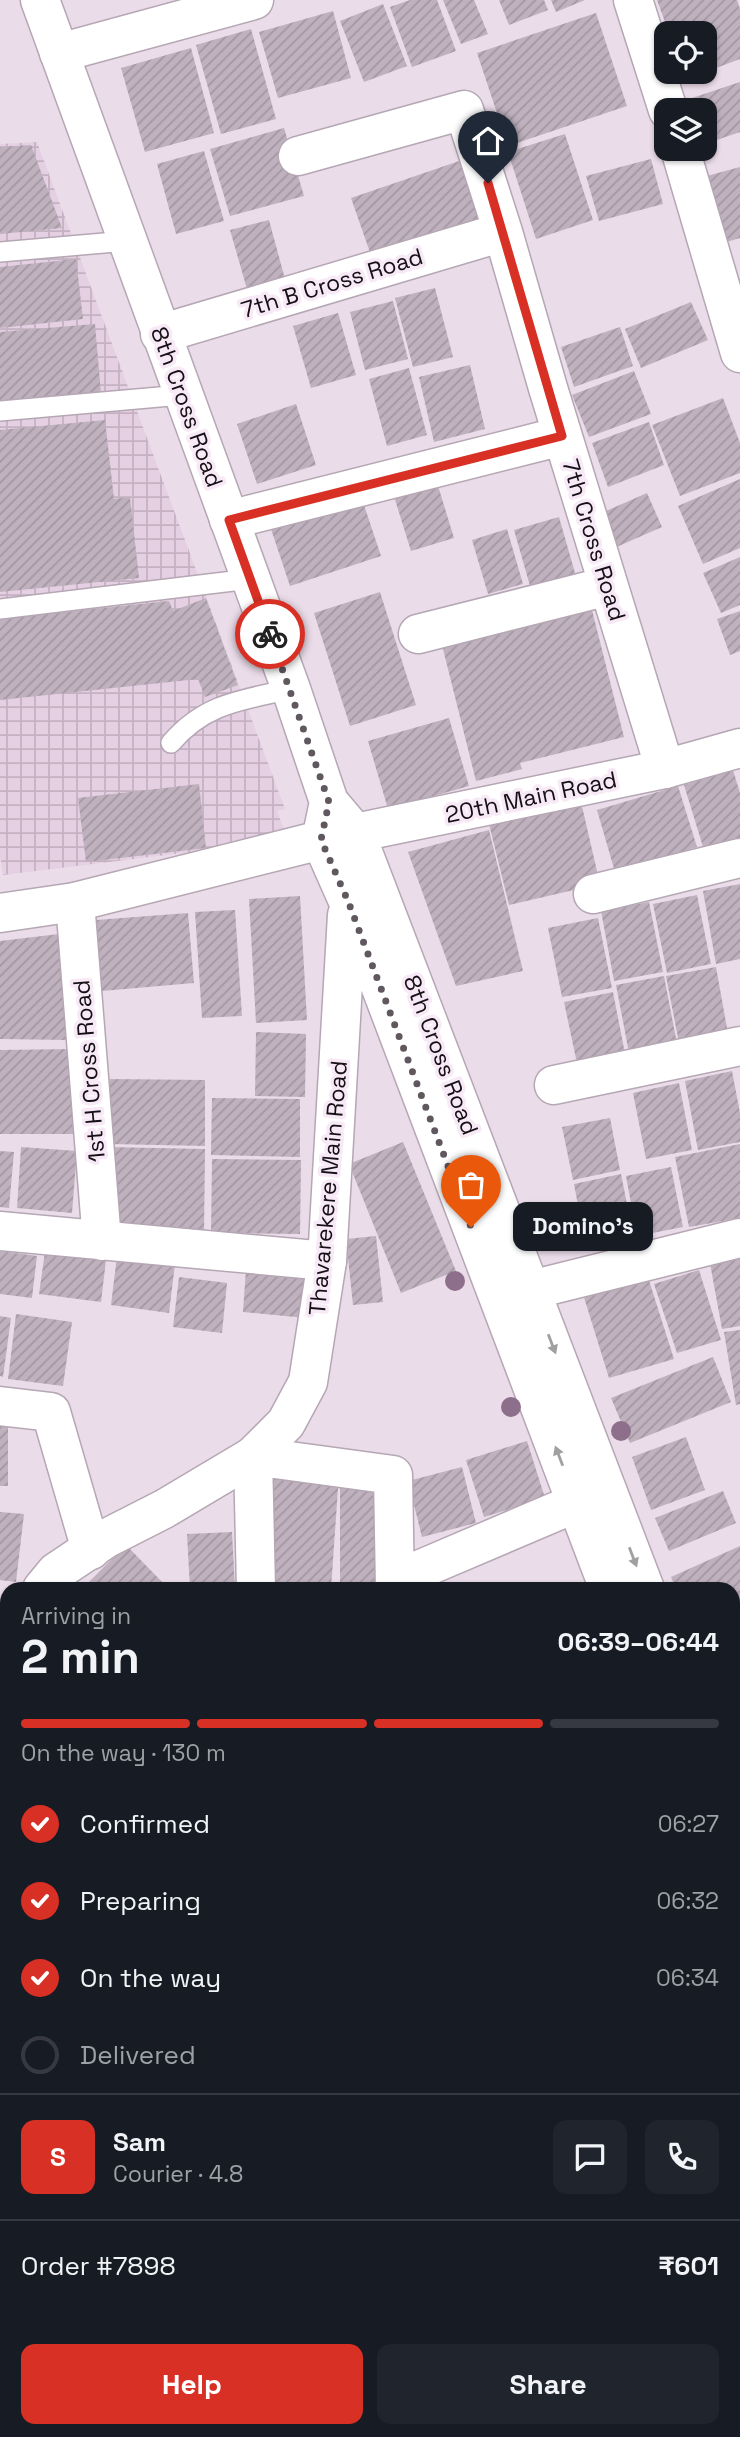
<!DOCTYPE html>
<html lang="en">
<head>
<meta charset="utf-8">
<style>
  :root { --surface:#171b24; --page:#20242c; --text:#f1f3f6; --muted:#9ea1a6; --line:#363941; --accent:#d93025 }
  body { margin:0; font-family:"Space Grotesk",sans-serif; background:var(--page); color:var(--text); height:100vh; display:flex; flex-direction:column; font-size:26px; white-space:nowrap }
  * { box-sizing:border-box; margin:0 }
  p { font-size:23px; color:var(--muted) }
  .icon { flex:none; width:38px; height:38px; fill:none; stroke:currentColor; stroke-width:2; stroke-linecap:round; stroke-linejoin:round }
  .map { position:relative; flex:1; overflow:hidden }
  .details { position:absolute; left:0px; top:1582px; width:740px; height:856px; display:flex; flex-direction:column; background:var(--surface); border-radius:21px 21px 0 0; box-shadow:0 2px 5px #0004 }
  .details>* { flex:none }
  .tools { position:absolute; left:654px; top:21px; display:grid; gap:14px }
  .tools a { display:grid; place-items:center; width:63px; height:63px; border-radius:14px; background:var(--surface); box-shadow:0 2px 5px #0004; font-size:35px }
  .pin { position:absolute; display:grid; place-items:center; width:60px; height:60px; color:#fff; margin:-72px -30px; border-radius:50% 50% 50% 0; rotate:-45deg; box-shadow:0 0 7px #0007 }
  .pin .icon { rotate:45deg }
  .courier { position:absolute; display:grid; place-items:center; width:70px; height:70px; margin:-35px; border:5px solid #d93025; border-radius:50%; background:#fff; color:#222; box-shadow:0 2px 9px #0007 }
  .bubble { position:absolute; height:49px; border-radius:14px; background:var(--surface); box-shadow:0 2px 5px #0004; font-size:23px; font-weight:700; line-height:49px; text-align:center }
  .summary em { font-style:normal; font-weight:700 }
  .summary div { display:flex; flex-direction:column-reverse }
  .summary { display:flex; align-items:center; justify-content:space-between; height:119px; padding:0 21px }
  h1 { font-size:46px; font-weight:700; line-height:52px }
  .bar { display:grid; grid-template-columns:repeat(4,1fr); gap:10px 7px; align-content:center; height:84px; padding:0 21px }
  .bar i { height:9px; border-radius:5px; background:var(--line) }
  .bar .active { background:var(--accent) }
  .bar p { grid-column:span 4 }
  .line { display:flex; align-items:center; gap:18px; padding:0 21px; border-top:2px solid var(--line) }
  .line div { flex:1 }
  .round { display:grid; place-items:center; flex:none; width:74px; height:74px; border-radius:14px; background:var(--page) }
  ol { padding:0 21px; list-style:none }
  li { display:flex; align-items:center; gap:21px; height:77px }
  li p { margin-inline-start:auto }
  li .icon { padding:7px; border-radius:50%; background:var(--accent); color:#fff; stroke-width:4 }
  li:last-child { color:var(--muted) }
  li i { width:38px; height:38px; border:4px solid var(--line); border-radius:50% }
  .button { display:flex; gap:14px; margin-top:auto; padding:14px 21px }
  .button a { flex:1; height:80px; border-radius:14px; background:var(--accent); color:#fff; font-size:28px; font-weight:700; line-height:80px; text-align:center }
  .button a+a { background:var(--page); color:var(--text) }
  .map>svg:first-child { display:block }
  .industrial { fill:url(#industrial-grid) }
  .building { fill:url(#building-hatch) }
  .lines { fill:none; stroke-linecap:round; stroke-linejoin:round }
  .lane-casing { stroke:#b5a7b4; stroke-width:22 }
  .street-casing { stroke:#b5a7b4; stroke-width:41 }
  .secondary-casing { stroke:#b5a7b4; stroke-width:41 }
  .lane { stroke:#fff; stroke-width:19 }
  .street { stroke:#fff; stroke-width:38 }
  .secondary { stroke:#fff; stroke-width:38 }
  .tree { fill:#8d6f8b }
  .oneway { fill:#a19fa1 }
  .done { stroke:#60575f; stroke-width:7; stroke-dasharray:0 12.6 }
  .route { stroke:#d93025; stroke-width:9 }
  .labels { text-anchor:middle; stroke-width:7; stroke-linejoin:round; paint-order:stroke }
  .street-label { font-size:23px; fill:#151015; stroke:#f8e9f7 }
</style>
</head>
<body>
<div class="map">
<svg width="740" height="2437" viewBox="0 0 740 2437">
  <defs>
    <pattern id="industrial-grid" width="8" height="8" patternUnits="userSpaceOnUse" patternTransform="scale(1.75)"><rect width="8" height="8" fill="#e5cfe2"/><path d="M0 4h8M4 0v8" fill="none" stroke="#c4b1c1"/></pattern>
    <pattern id="building-hatch" width="6" height="6" patternUnits="userSpaceOnUse" patternTransform="scale(1.75)"><rect width="6" height="6" fill="#bfb1be"/><path d="M-1 1l2-2M0 6l6-6M5 7l2-2" fill="none" stroke="#a397a2"/></pattern>
  </defs>
  <rect width="100%" height="100%" fill="#ebdce9"/>
  <!-- industrial -->
  <path class="industrial" d="M37,142l248,667 -8,2 11,29 -285,35 -3,-19v-712z"/>
  <!-- building -->
  <path class="building" d="M410,0h27l19,51 -44,16 -22,-60z
    M443,0h31l14,34 -27,10z
    M499,0h45l4,10 -39,15z
    M551,0h34l-29,12z
    M657,0h80l3,9v50l-53,20 -3,-7h21v-39h-36z
    M383,4l24,62 -43,16 -24,-61z
    M333,11l18,67 -73,20 -19,-66z
    M596,13l31,93 -119,40 -31,-93z
    M251,29l25,90 -55,15 -25,-89z
    M191,48l23,85 -69,19 -24,-84z
    M740,82v50l-35,12v-34h-19l-3,-9z
    M284,128l20,68 -74,20 -20,-67z
    M565,134l28,86 -57,19 -28,-87z
    M31,145l31,83 -62,6v-87z
    M204,151l20,70 -48,13 -19,-70z
    M465,159l22,62 -114,40 -22,-63z
    M651,159l12,45 -64,17 -13,-45z
    M740,167v71l-17,5 -20,-66z
    M269,220l16,59 -38,10 -17,-59z
    M76,259l7,60 -83,9v-61z
    M435,288l18,69 -40,10 -18,-69z
    M393,301l15,58 -43,11 -15,-58z
    M691,302l17,38 -67,28 -16,-39z
    M338,313l18,62 -45,13 -18,-62z
    M95,324l6,70 -101,9v-71z
    M620,327l13,39 -59,21 -13,-40z
    M470,365l15,64 -51,13 -15,-65z
    M409,368l18,67 -40,11 -18,-67z
    M634,371l17,43 -62,23 -17,-42z
    M723,398l17,45v30l-60,23 -28,-71z
    M296,404l20,61 -59,19 -20,-60z
    M105,420l9,79 16,-2 9,81 -139,14v-162z
    M649,422l15,43 -56,22 -16,-44z
    M435,476l19,62 -43,13 -19,-61z
    M740,479v69l-37,16 -25,-58z
    M647,493l15,34 -50,22 -15,-34z
    M361,496l20,60 -91,30 -20,-60z
    M559,517l18,63 -45,13 -18,-63z
    M507,529l16,55 -35,10 -16,-54z
    M740,557v48l-19,8 -18,-40z
    M380,592l36,113 -66,21 -36,-113z
    M206,598l32,87 -33,12 -7,-18 -198,21v-81l169,-18 4,10z
    M592,610l32,127 -104,26 2,6 -46,12 -34,-136z
    M740,611v40l-10,4 -13,-36z
    M449,718l20,68 -81,23 -20,-68z
    M733,770l7,23v46l-36,11 -20,-65z
    M199,784l7,64 -120,14 -8,-64z
    M678,786l19,61 -82,25 -18,-62z
    M581,802l19,82 -91,21 -20,-81z
    M489,830l34,141 -67,15 -48,-134z
    M740,884v75l-24,5 -13,-73z
    M697,895l14,69 -44,9 -14,-69z
    M300,896l7,124 -51,3 -7,-124z
    M649,902l14,70 -49,9 -13,-70z
    M235,910l7,106 -40,2 -7,-106z
    M188,913l6,70 -92,8 -6,-71z
    M598,918l14,70 -50,9 -14,-69z
    M59,934l8,106 -67,-1v-98z
    M716,967l13,72 -49,9 -14,-72z
    M664,976l14,73 -48,9 -14,-73z
    M613,992l13,67 -48,9 -14,-66z
    M256,1032l50,2 -1,63 -50,-1z
    M76,1049v85h-76v-84z
    M732,1071l8,42v29l-42,8 -13,-69z
    M110,1079l95,1v66l-96,-2z
    M679,1083l13,67 -46,9 -13,-66z
    M212,1098l88,1v58l-89,-2z
    M610,1118l10,52 -47,10 -11,-53z
    M403,1142l53,129 -55,22 -52,-129z
    M740,1144v74l-51,9 -14,-70z
    M21,1147l56,4 -5,62 -55,-5z
    M107,1147l98,2 -1,85 -98,-2z
    M0,1151l14,1 -5,56 -9,-1z
    M212,1159l89,1 -1,74 -89,-1z
    M671,1167l12,60 -46,9 -11,-60z
    M621,1174l13,65 -48,9 -12,-64z
    M376,1236l7,66 -30,3 -7,-66z
    M0,1251l37,5 -5,42 -32,-4z
    M45,1252l61,8 -5,42 -62,-8z
    M740,1253v73l-18,3 -13,-71z
    M117,1256l58,8 -6,49 -58,-8z
    M246,1269l63,6 -3,43 -63,-6z
    M699,1270l22,70 -44,13 -23,-69z
    M646,1271l28,88 -65,19 -27,-87z
    M179,1277l48,6 -5,50 -49,-6z
    M16,1314l56,8 -9,64 -55,-7z
    M0,1316l11,2 -8,59 -3,-1z
    M740,1330v74l-4,1 -12,-73z
    M713,1357l18,45 -101,41 -19,-45z
    M0,1422h8v64h-8z
    M686,1437l19,53 -54,20 -19,-53z
    M527,1441l18,57 -61,19 -18,-57z
    M462,1467l14,56 -54,14 -14,-56z
    M274,1469l65,5 -8,115h-65z
    M340,1480l48,1v108h-48z
    M723,1491l13,32 -67,28 -14,-33z
    M0,1512l24,2 -8,68 -16,-2z
    M232,1532l3,57h-45l-3,-55z
    M126,1545l43,44h-87z
    M740,1546v99l-7,3v-59h-57l-5,-12z
    M0,1724l7,4v87l-7,-4z
    M0,1857h7v41h-7z
    M0,1994h7v59h-7z
    M733,2045h7v44h-7z
    M1,2083h6v68h-7z
    M733,2100l7,1 -3,36 -4,-1z
    M733,2159l7,1v49l-7,-1z
    M0,2185h7v24l-7,-1z
    M0,2215h7v52l-7,-1z
    M733,2257h7v93l-7,-1z
    M0,2278h7v43l-7,-1z
    M733,2422h7v15h-57v-6h50z
    M539,2431h57l1,6h-58z
    M610,2431h66l1,6h-66z
    M7,2432l58,3v2h-58z"/>
  <g class="lines">
    <defs>
      <path id="lane" d="M0,252l127,-11
        M0,411l182,-16
        M0,609l250,-30
        M171,743c34,-40 71,-43 120,-54
        M0,1675l7,6"/>
      <path id="street" d="M633,0l35,110
        M59,53l195,-53
        M680,149l60,204
        M298,156l166,-46 39,122 45,156 117,381
        M160,334l343,-102
        M229,520l333,-84
        M418,634l190,-48
        M593,894l147,-36
        M75,902l27,339
        M554,1085l186,-39
        M0,1231l327,30
        M531,1290l209,-52
        M0,1406l51,6 40,138
        M421,1569l155,-66
        M256,1589l-3,-133 140,19 2,114
        M0,1838h7
        M167,2431v6
        M341,2431v6
        M525,2431v6"/>
      <path id="secondary" d="M40,0l251,689 38,113 27,32 289,755
        M329,802l-8,38 27,61 261,688
        M0,913l75,-11 246,-62 344,-71 75,-21
        M42,1589l14,-17 51,-34 57,-29 89,-53 33,-33 22,-41 19,-121 20,-346
        M0,1639l7,-9
        M733,1819l7,17
        M733,1918l7,17
        M0,2382l7,1
        M733,2404h7"/>
    </defs>
    <!-- lane casing -->
    <use href="#lane" class="lane-casing"/>
    <!-- street casing -->
    <use href="#street" class="street-casing"/>
    <!-- secondary casing -->
    <use href="#secondary" class="secondary-casing"/>
    <!-- lane -->
    <use href="#lane" class="lane"/>
    <!-- street -->
    <use href="#street" class="street"/>
    <!-- secondary -->
    <use href="#secondary" class="secondary"/>
  </g>
  <!-- trees -->
  <g class="tree">
    <circle cx="455" cy="1281" r="10"/>
    <circle cx="511" cy="1407" r="10"/>
    <circle cx="621" cy="1431" r="10"/>
  </g>
  <!-- one-way arrows -->
  <defs><path id="oneway-solid" d="M-6-.8H1V-3.2L6.5 0L1 3.2V.8H-6Z" transform="scale(1.75)"/></defs>
  <g class="oneway">
    <use href="#oneway-solid" transform="translate(552 1344) rotate(69)"/>
    <use href="#oneway-solid" transform="translate(559 1456) rotate(-111)"/>
    <use href="#oneway-solid" transform="translate(633 1557) rotate(69)"/>
  </g>
  <g class="lines">
    <!-- done -->
    <path class="done" d="M270,634l59,168 -8,38 27,61 123,326"/>
    <!-- route -->
    <path class="route" d="M270,634l-41,-114 333,-84 -74,-253"/>
  </g>
  <g class="labels">
    <!-- street labels -->
    <g class="street-label">
      <text transform="translate(332 283) rotate(-17)" y="8">7th B Cross Road</text>
      <text transform="translate(187 407) rotate(70)" y="8">8th Cross Road</text>
      <text transform="translate(594 540) rotate(73)" y="8">7th Cross Road</text>
      <text transform="translate(531 797) rotate(-12)" y="8">20th Main Road</text>
      <text transform="translate(441 1055) rotate(69)" y="8">8th Cross Road</text>
      <text transform="translate(89 1071) rotate(-95)" y="8">1st H Cross Road</text>
      <text transform="translate(328 1188) rotate(-85)" y="8">Thavarekere Main Road</text>
    </g>
  </g>
</svg>
<div class="tools">
<a><svg class="icon" aria-label="locate" viewBox="0 0 24 24"><circle cx="12" cy="12" r="6"/><path d="M12 2v4M12 18v4M2 12h4M18 12h4"/></svg></a>
<a><svg class="icon" aria-label="layers" viewBox="0 0 24 24"><path d="M12 4l9 5-9 5-9-5zM3 14l9 5 9-5"/></svg></a>
</div>
<div class="pin" style="left:471px;top:1227px;background:#ea580c"><svg class="icon" aria-label="bag" viewBox="0 0 24 24"><path d="M5 8h14l-1 12H6zM9 8a3 3 0 0 1 6 0"/></svg></div>
<div class="pin" style="left:488px;top:183px;background:#1f2937"><svg class="icon" aria-label="home" viewBox="0 0 24 24"><path d="M3 11l9-7 9 7M6 9v11h12V9"/></svg></div>
<div class="courier" style="left:270px;top:634px"><svg class="icon" aria-label="bike" viewBox="0 0 24 24"><circle cx="6" cy="16" r="4"/><circle cx="18" cy="16" r="4"/><path d="M6 16l4-8h5l3 8M10 8l3 8H6M13 5h3"/></svg></div>
<div class="bubble" style="left:513px;top:1202px;width:140px">Domino's</div>
<section class="details">
<div class="summary"><div><h1>2 min</h1><p>Arriving in</p></div><em>06:39–06:44</em></div>
<div class="bar"><i class="active"></i><i class="active"></i><i class="active"></i><i></i><p>On the way · 130 m</p></div>
<ol>
<li><svg class="icon" aria-label="check" viewBox="0 0 24 24"><path d="M5 12l5 5 9-10"/></svg>Confirmed<p>06:27</p></li>
<li><svg class="icon" aria-label="check" viewBox="0 0 24 24"><path d="M5 12l5 5 9-10"/></svg>Preparing<p>06:32</p></li>
<li><svg class="icon" aria-label="check" viewBox="0 0 24 24"><path d="M5 12l5 5 9-10"/></svg>On the way<p>06:34</p></li>
<li><i></i>Delivered</li>
</ol>
<div class="line" style="height:126px"><b class="round" style="background:var(--accent);color:#fff">S</b><div><b>Sam</b><p>Courier · 4.8</p></div><a class="round"><svg class="icon" aria-label="chat" viewBox="0 0 24 24"><path d="M4 5h16v11H9l-5 4z"/></svg></a><a class="round"><svg class="icon" aria-label="phone" viewBox="0 0 24 24"><path d="M5 4h4l2 5-3 2q2 4 5 5l2-3 5 2v4C11 20 4 13 5 4z"/></svg></a></div>
<div class="line" style="height:91px"><div>Order #7898</div><b>₹601</b></div>
<div class="button"><a>Help</a><a>Share</a></div>
</section>
</div>
</body>
</html>
